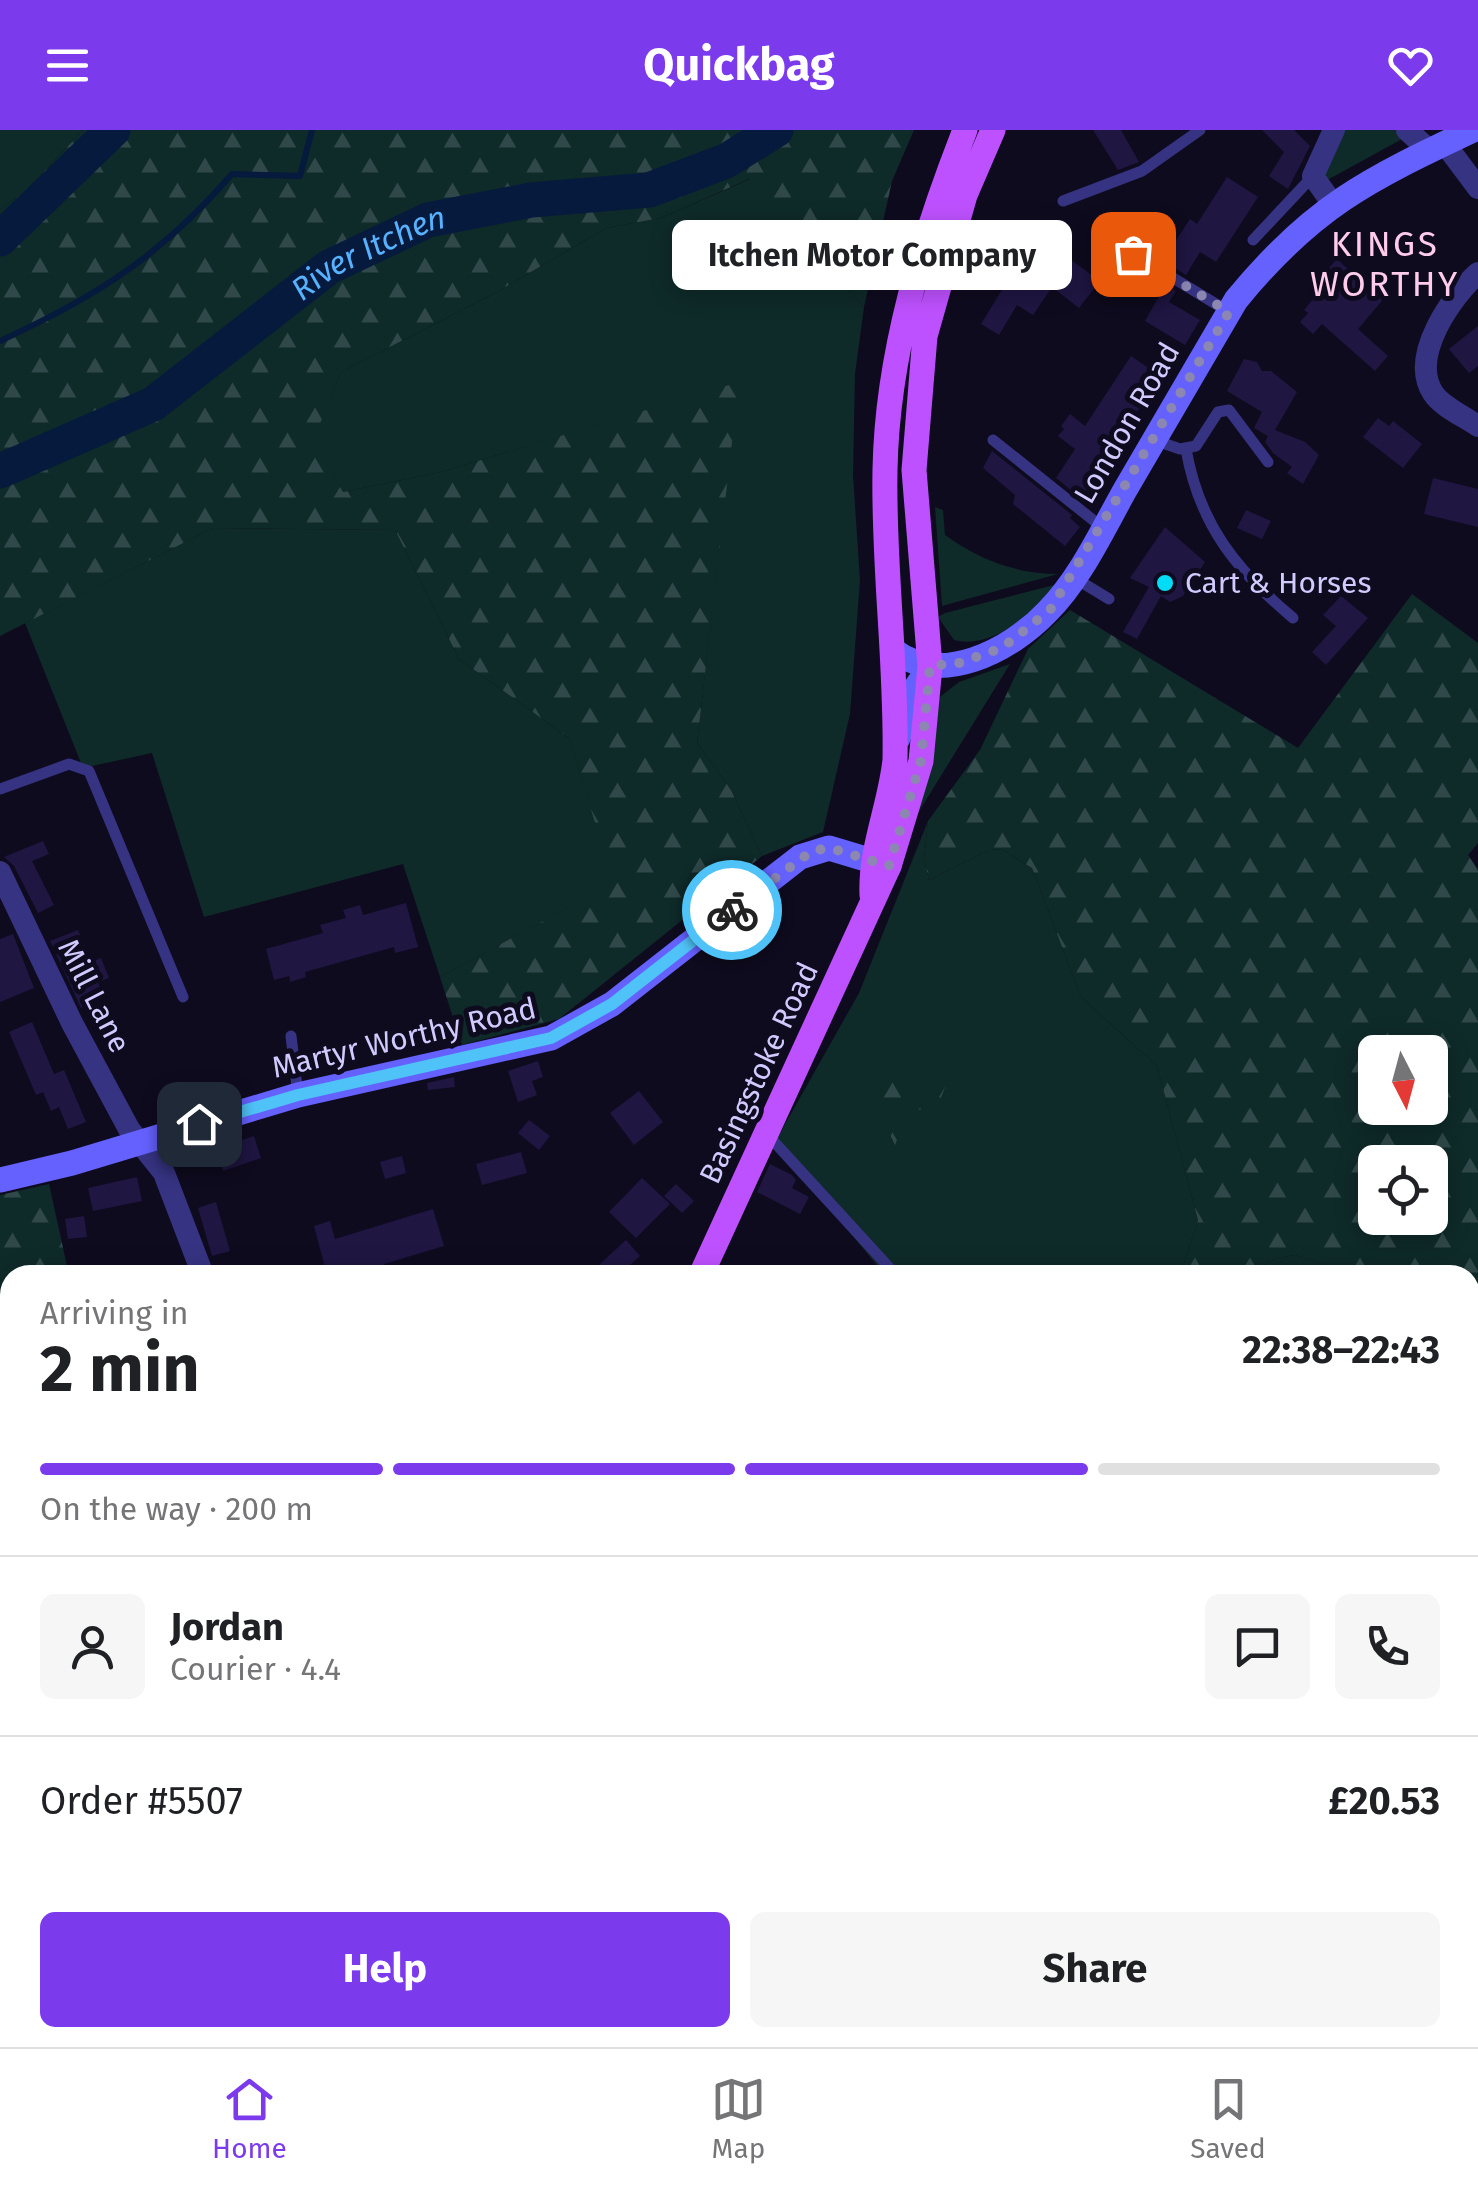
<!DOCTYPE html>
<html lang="en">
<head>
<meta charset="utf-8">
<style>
  :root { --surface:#fff; --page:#f6f6f6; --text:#202124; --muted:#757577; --line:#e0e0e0; --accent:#7c3aed }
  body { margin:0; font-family:"Fira Sans",sans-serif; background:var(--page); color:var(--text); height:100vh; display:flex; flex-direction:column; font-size:38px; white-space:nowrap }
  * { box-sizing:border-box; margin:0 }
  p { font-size:32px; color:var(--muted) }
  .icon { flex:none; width:55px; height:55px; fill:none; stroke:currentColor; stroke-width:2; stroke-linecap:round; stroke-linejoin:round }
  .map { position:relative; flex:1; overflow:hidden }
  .details { position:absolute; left:0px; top:1135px; width:1480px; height:782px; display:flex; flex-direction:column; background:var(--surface); border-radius:30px 30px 0 0; box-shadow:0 5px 25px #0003 }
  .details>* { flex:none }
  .needle { width:65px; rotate:174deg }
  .buttons { position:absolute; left:1358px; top:905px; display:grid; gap:20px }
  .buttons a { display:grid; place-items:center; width:90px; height:90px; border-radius:15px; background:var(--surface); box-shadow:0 5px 25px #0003; font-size:50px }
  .pin { position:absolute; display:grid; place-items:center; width:85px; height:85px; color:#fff; margin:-42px; border-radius:20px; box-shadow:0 5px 15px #0006 }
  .courier { position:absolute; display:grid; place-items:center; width:100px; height:100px; margin:-50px; border:8px solid #4fc3f7; border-radius:50%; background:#fff; color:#222; box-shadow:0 2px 12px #0007 }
  .bubble { position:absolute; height:70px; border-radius:15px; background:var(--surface); box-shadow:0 5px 25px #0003; font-size:32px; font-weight:700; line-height:70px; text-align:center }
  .head em { font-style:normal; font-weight:700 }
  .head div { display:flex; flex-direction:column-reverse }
  .head { display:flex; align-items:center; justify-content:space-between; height:170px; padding:0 40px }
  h1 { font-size:65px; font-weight:700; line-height:75px }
  .bar { display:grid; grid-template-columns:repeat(4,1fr); gap:15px 10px; align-content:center; height:120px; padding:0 40px }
  .bar i { height:12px; border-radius:8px; background:var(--line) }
  .bar .active { background:var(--accent) }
  .bar p { grid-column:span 4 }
  .line { display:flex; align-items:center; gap:25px; padding:0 40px; border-top:2px solid var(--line) }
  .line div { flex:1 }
  .round { display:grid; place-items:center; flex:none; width:105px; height:105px; border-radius:15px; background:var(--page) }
  .button { display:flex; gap:20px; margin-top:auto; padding:20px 40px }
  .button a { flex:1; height:115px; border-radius:15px; background:var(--accent); color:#fff; font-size:40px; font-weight:700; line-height:115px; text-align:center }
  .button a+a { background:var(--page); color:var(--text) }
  header { display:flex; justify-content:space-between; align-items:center; height:130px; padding:0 40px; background:var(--accent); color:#fff; font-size:45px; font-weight:700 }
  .menu { display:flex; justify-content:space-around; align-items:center; height:140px; border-top:2px solid var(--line); background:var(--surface); font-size:28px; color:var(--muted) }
  .menu a { display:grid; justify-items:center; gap:5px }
  .menu .active { color:var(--accent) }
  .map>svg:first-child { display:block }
  .grass { fill:#0e2a29 }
  .forest { fill:url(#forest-firs); fill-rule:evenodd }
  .park { fill:url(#park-dots) }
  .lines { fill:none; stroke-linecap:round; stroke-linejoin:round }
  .stream { stroke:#061a3e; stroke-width:6 }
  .river { stroke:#061a3e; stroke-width:35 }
  .building { fill:#1f1642 }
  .service { stroke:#363382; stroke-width:11 }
  .minor { stroke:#363382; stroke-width:22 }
  .tertiary { stroke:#363382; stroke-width:25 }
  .secondary { stroke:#6561ff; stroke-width:25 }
  .primary { stroke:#be51ff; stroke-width:25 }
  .done { stroke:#8c87b1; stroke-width:10; stroke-dasharray:0 18 }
  .route { stroke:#4fc3f7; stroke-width:12 }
  .poi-dot { fill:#00dcf5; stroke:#0f0b1f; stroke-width:4 }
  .labels { text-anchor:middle; stroke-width:10; stroke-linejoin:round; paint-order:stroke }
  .street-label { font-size:30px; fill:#d0caff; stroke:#0f0b1f }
  .poi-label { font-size:30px; fill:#d0caff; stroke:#0f0b1f; text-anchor:start }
  .water-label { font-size:32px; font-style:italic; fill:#58b1ff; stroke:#0f0b1f }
  .quarter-label { font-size:35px; letter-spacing:2.5px; fill:#ffccec; stroke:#0f0b1f }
</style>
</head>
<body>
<header><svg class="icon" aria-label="menu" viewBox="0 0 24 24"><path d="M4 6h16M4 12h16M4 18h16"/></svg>Quickbag<svg class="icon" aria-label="heart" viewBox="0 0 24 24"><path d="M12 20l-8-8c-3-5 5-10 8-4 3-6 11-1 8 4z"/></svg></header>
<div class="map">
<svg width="1478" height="1917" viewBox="0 0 1478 1917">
  <defs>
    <pattern id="forest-firs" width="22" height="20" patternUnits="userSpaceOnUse" patternTransform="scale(2.5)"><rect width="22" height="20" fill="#0e2a29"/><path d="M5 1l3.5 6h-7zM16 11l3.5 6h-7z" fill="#304849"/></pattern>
    <pattern id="park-dots" width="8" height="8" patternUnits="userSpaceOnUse" patternTransform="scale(2.5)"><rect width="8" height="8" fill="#0e2a29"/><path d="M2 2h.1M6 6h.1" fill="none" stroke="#304849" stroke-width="1.8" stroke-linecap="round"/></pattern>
  </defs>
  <rect width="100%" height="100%" fill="#0f0b1f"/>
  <!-- grass -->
  <path class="grass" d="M0,0h83l-58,62 -25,17z
    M1338,0h57l9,8 -84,46z
    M750,49l114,128 -9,67 -2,101 7,105 -10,134 -27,118 -61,24 -31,-66 -34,-47 41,-360 -297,89 -98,20 -31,-51 29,-69 156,-80 109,-64 55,-10z
    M935,377l8,3 2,25c33,24 71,39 113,39l-116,32z
    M213,398l182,2 64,129 111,80 44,144 -174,94 -37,-113 -199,53 -52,-164 -69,15 -58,-145z
    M1058,454c-21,28 -66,66 -104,56l-16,-23 7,-4z
    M1010,534l-92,149 18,-113 23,-18z
    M928,691l-4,38 5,21 60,-30 12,-1 31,19 49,129 76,69 41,154 -18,55h-295l-110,-133 84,-149z
    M1295,1125l41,13 1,7h-90l29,-17z
    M359,1908h232l4,9h-240z
    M637,1908h168l-7,9h-158z"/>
  <!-- forest -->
  <path class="forest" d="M83,0h831l-22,51 -28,126 -115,-128 -88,39 -55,10 -109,64 -156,80 -28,69 30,51 98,-20 298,-90 -42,361 34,47 31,66 -203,163 -97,26 -22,-68 173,-94 -43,-144 -111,-80 -64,-129 -182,-2 -213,108v-427l25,-17z
    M1412,464l66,49v200l-10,12 10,14v750l-8,6v-350h-131v-6l-44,-14 -19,3 -29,17h-67l18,-55 -41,-154 -76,-69 -49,-129 -31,-19 -12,1 -60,30 -5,-21 4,-38 52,-71 48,-101 42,-39 228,138zM1375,922h55v56h-55zM1375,1032h55v56h-55z
    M888,935l37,14 11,-4 9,12 -6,16 -32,11 -12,31 -17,-35 -6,-27z
    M49,1054l20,91h-59v469l-10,1v-550z
    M101,1908h226l-4,9h-222z"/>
  <!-- park -->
  <path class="park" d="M1470,1771l8,10v136h-425l6,-9h411z"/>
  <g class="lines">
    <!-- stream -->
    <path class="stream" d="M0,211c96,-44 162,-86 232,-167l68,2 12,-46"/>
    <!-- river -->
    <g class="river">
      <path d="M0,109l113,-109"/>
      <path id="s1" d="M0,341l153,-67 176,-137 99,-47 103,-20 118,-10 77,-29 50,-31"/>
    </g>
  </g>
  <!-- building -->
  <path class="building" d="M1093,0h28l18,32 -21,8z
    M1262,0h32l16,16 -22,43 -19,-13 15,-24z
    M1227,47l31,20 -42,65 -16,-10 -14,23 -68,-42 13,-19 44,28 15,-23 7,5z
    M1056,119l44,32 -21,27 -27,-21 -19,28 -16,-10 -18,30 -18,-11 27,-44 5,4 13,-13 5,5z
    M1118,126l58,35 -7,11 31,18 -15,25 -40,-24 14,-25 -51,-39z
    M1337,129l27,25 5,-5 18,16 -29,34 30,27 -13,15 -53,-47 -9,10 -13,-12 8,-9 -4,-3 14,-17 -6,-6z
    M1478,196v40l-9,7 -20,-24z
    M1131,226l19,13 -3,5 12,8 -62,84 5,3 -20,30 -26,-21 19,-29 -17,-13 6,-7 -3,-3 9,-12 15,12z
    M1244,229l13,3 5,9h9l26,21 -22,38 30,12 14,13 -16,29 -16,-11 5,-6 -19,-14 -8,-11 3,-6 -14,-8 8,-16 -35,-21z
    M1378,288l11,8 4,-5 29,23 -19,24 -40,-31z
    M992,321l80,64 -2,3 10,9 -15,19 -52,-42 2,-9 -32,-27z
    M1433,348l45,11v38l-54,-13z
    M1246,380l25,11 -9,18 -25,-11z
    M1165,397l40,35 -22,34 -13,6 -9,-6 -24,43 -14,-7 26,-45 -19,-9z
    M1341,466l27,22 -42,47 -14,-13 24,-26 -13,-11z
    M43,711l6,13 -17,7 22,44 -16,8 -24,-47 -10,-9z
    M406,773l12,44 -23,6 -1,-6 -89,25 1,5 -16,5 -1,-6 -15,4 -8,-31 57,-16 -3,-8 26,-7 -3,-8 17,-5 3,10z
    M78,800l13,32 10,-4 8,20 -11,4 7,16 -24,10 -31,-67z
    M13,804l21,54 -34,14v-63z
    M32,892l22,52 10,-4 22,52 -18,7 -9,-22 -8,4 -8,-19 -7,3 -27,-63z
    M538,931l5,16 -11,4 5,14 -19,7 -10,-31z
    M454,947l1,10 -27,3 -1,-7z
    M639,961l24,31 -29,23 -24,-32z
    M529,990l21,16 -11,14 -21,-17z
    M254,1006l7,22 -38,13 -5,-14 18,-6 -3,-8z
    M521,1022l6,21 -45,12 -6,-21z
    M402,1026l4,17 -21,6 -5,-17z
    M770,1034l22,11 4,5 -4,8 17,9 -9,17 -43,-22z
    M137,1047l5,24 -49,10 -5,-23z
    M642,1048l28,26 -34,34 -27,-26z
    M676,1054l18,17 -12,12 -18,-17z
    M216,1072l14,49 -18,5 -14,-48z
    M433,1079l11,37 -60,18 3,11h-23l-2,-9 -35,9 -13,-49 16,-5 5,18z
    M84,1086l3,21 -19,2 -3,-20z
    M626,1110l14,16 -21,19h-31z"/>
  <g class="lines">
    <!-- service -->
    <path class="service" d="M1063,71l79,-30 58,-41
      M1101,104l128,78
      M1253,110l60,-64
      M993,310l110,88
      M1154,310l26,9 16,-3 22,-34 11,-2 39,52
      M1186,319c13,75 50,121 107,169
      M1073,447l36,22
      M0,659l69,-25 20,7 94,226
      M291,906l7,59
      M766,1003l130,142"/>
    <!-- minor -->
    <path class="minor" d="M1407,0l22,20
      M1445,14l33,44
      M1332,73l-19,-27 21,-46
      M1478,143c-26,23 -69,83 -45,120 8,13 32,24 45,33
      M0,742l72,151 57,106 35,44 39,102
      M932,1917l7,-9"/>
    <!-- tertiary -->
    <path class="tertiary" d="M608,1908l4,9"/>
    <!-- secondary -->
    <path class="secondary" d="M893,520c47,37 117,1 154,-38 33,-33 55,-81 78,-122 37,-63 74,-127 111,-190 76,-93 131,-120 237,-170
      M898,608l15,-46 17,-26
      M0,1050l72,-17 226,-68 253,-57 61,-34 188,-147 29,-9 60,18"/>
    <!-- primary -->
    <path class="primary" d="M872,765c-2,-47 18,-88 23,-135 2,-97 -12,-193 -10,-290 2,-116 38,-233 80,-340
      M701,1145l188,-409 32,-105 9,-95 -16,-196 11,-134 40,-141 28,-65
      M342,1917l4,-9"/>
  </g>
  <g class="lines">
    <!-- done -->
    <path class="done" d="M732,780l80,-59 18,-3 59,18 32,-105 9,-95 29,-3 43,-15 48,-38 179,-298 -96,-58"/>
    <!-- route -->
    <path class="route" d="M199,994l99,-29 253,-57 61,-34 120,-94"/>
  </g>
  <!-- markers -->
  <circle class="poi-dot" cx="1165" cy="453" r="10"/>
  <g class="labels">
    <!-- street labels -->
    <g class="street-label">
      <text transform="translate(1127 293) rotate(-60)" y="10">London Road</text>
      <text transform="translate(94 866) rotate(63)" y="10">Mill Lane</text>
      <text transform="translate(404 908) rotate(-13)" y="10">Martyr Worthy Road</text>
      <text transform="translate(759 943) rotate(-65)" y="10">Basingstoke Road</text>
    </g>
    <!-- poi labels -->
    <g class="poi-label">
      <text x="1185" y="463">Cart &amp; Horses</text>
    </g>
    <!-- water labels -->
    <g class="water-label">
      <text dy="11" stroke="none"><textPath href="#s1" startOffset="432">River Itchen</textPath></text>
    </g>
    <!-- quarter labels -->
    <g class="quarter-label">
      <text x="1385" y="126">KINGS<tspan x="1385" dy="40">WORTHY</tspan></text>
    </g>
  </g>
</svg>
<div class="buttons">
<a><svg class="needle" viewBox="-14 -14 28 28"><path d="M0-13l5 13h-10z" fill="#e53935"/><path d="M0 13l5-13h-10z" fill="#757577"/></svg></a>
<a><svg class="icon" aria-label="locate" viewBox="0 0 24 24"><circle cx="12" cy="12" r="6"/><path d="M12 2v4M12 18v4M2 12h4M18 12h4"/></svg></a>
</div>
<div class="pin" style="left:1133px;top:124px;background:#ea580c"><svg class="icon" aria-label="bag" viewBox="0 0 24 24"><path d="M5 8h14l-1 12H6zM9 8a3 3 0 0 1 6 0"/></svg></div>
<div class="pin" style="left:199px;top:994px;background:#1f2937"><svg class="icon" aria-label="home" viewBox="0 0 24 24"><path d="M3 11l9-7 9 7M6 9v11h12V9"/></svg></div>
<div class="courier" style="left:732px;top:780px"><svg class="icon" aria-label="bike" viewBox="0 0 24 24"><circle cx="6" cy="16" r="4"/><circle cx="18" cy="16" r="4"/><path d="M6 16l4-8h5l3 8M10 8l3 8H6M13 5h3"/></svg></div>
<div class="bubble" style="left:672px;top:90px;width:400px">Itchen Motor Company</div>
<section class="details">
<div class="head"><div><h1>2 min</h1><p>Arriving in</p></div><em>22:38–22:43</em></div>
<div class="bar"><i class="active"></i><i class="active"></i><i class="active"></i><i></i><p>On the way · 200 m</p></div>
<div class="line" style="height:180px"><a class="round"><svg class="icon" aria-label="person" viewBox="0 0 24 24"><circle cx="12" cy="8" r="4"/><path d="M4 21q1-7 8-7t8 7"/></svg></a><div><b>Jordan</b><p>Courier · 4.4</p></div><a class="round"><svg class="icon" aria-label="chat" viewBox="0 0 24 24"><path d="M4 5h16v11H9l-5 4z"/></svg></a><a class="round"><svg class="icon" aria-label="phone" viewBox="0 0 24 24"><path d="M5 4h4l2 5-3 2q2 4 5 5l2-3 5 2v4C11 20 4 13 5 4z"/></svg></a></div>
<div class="line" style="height:130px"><div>Order #5507</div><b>£20.53</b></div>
<div class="button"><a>Help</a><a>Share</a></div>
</section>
</div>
<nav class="menu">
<a class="active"><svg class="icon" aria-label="home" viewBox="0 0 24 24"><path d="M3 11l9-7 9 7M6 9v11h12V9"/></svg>Home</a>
<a><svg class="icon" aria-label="map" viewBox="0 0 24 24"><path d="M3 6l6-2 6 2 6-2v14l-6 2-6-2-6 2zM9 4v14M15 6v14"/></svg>Map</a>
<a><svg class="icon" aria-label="saved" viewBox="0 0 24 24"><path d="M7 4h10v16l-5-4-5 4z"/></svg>Saved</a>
</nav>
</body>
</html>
